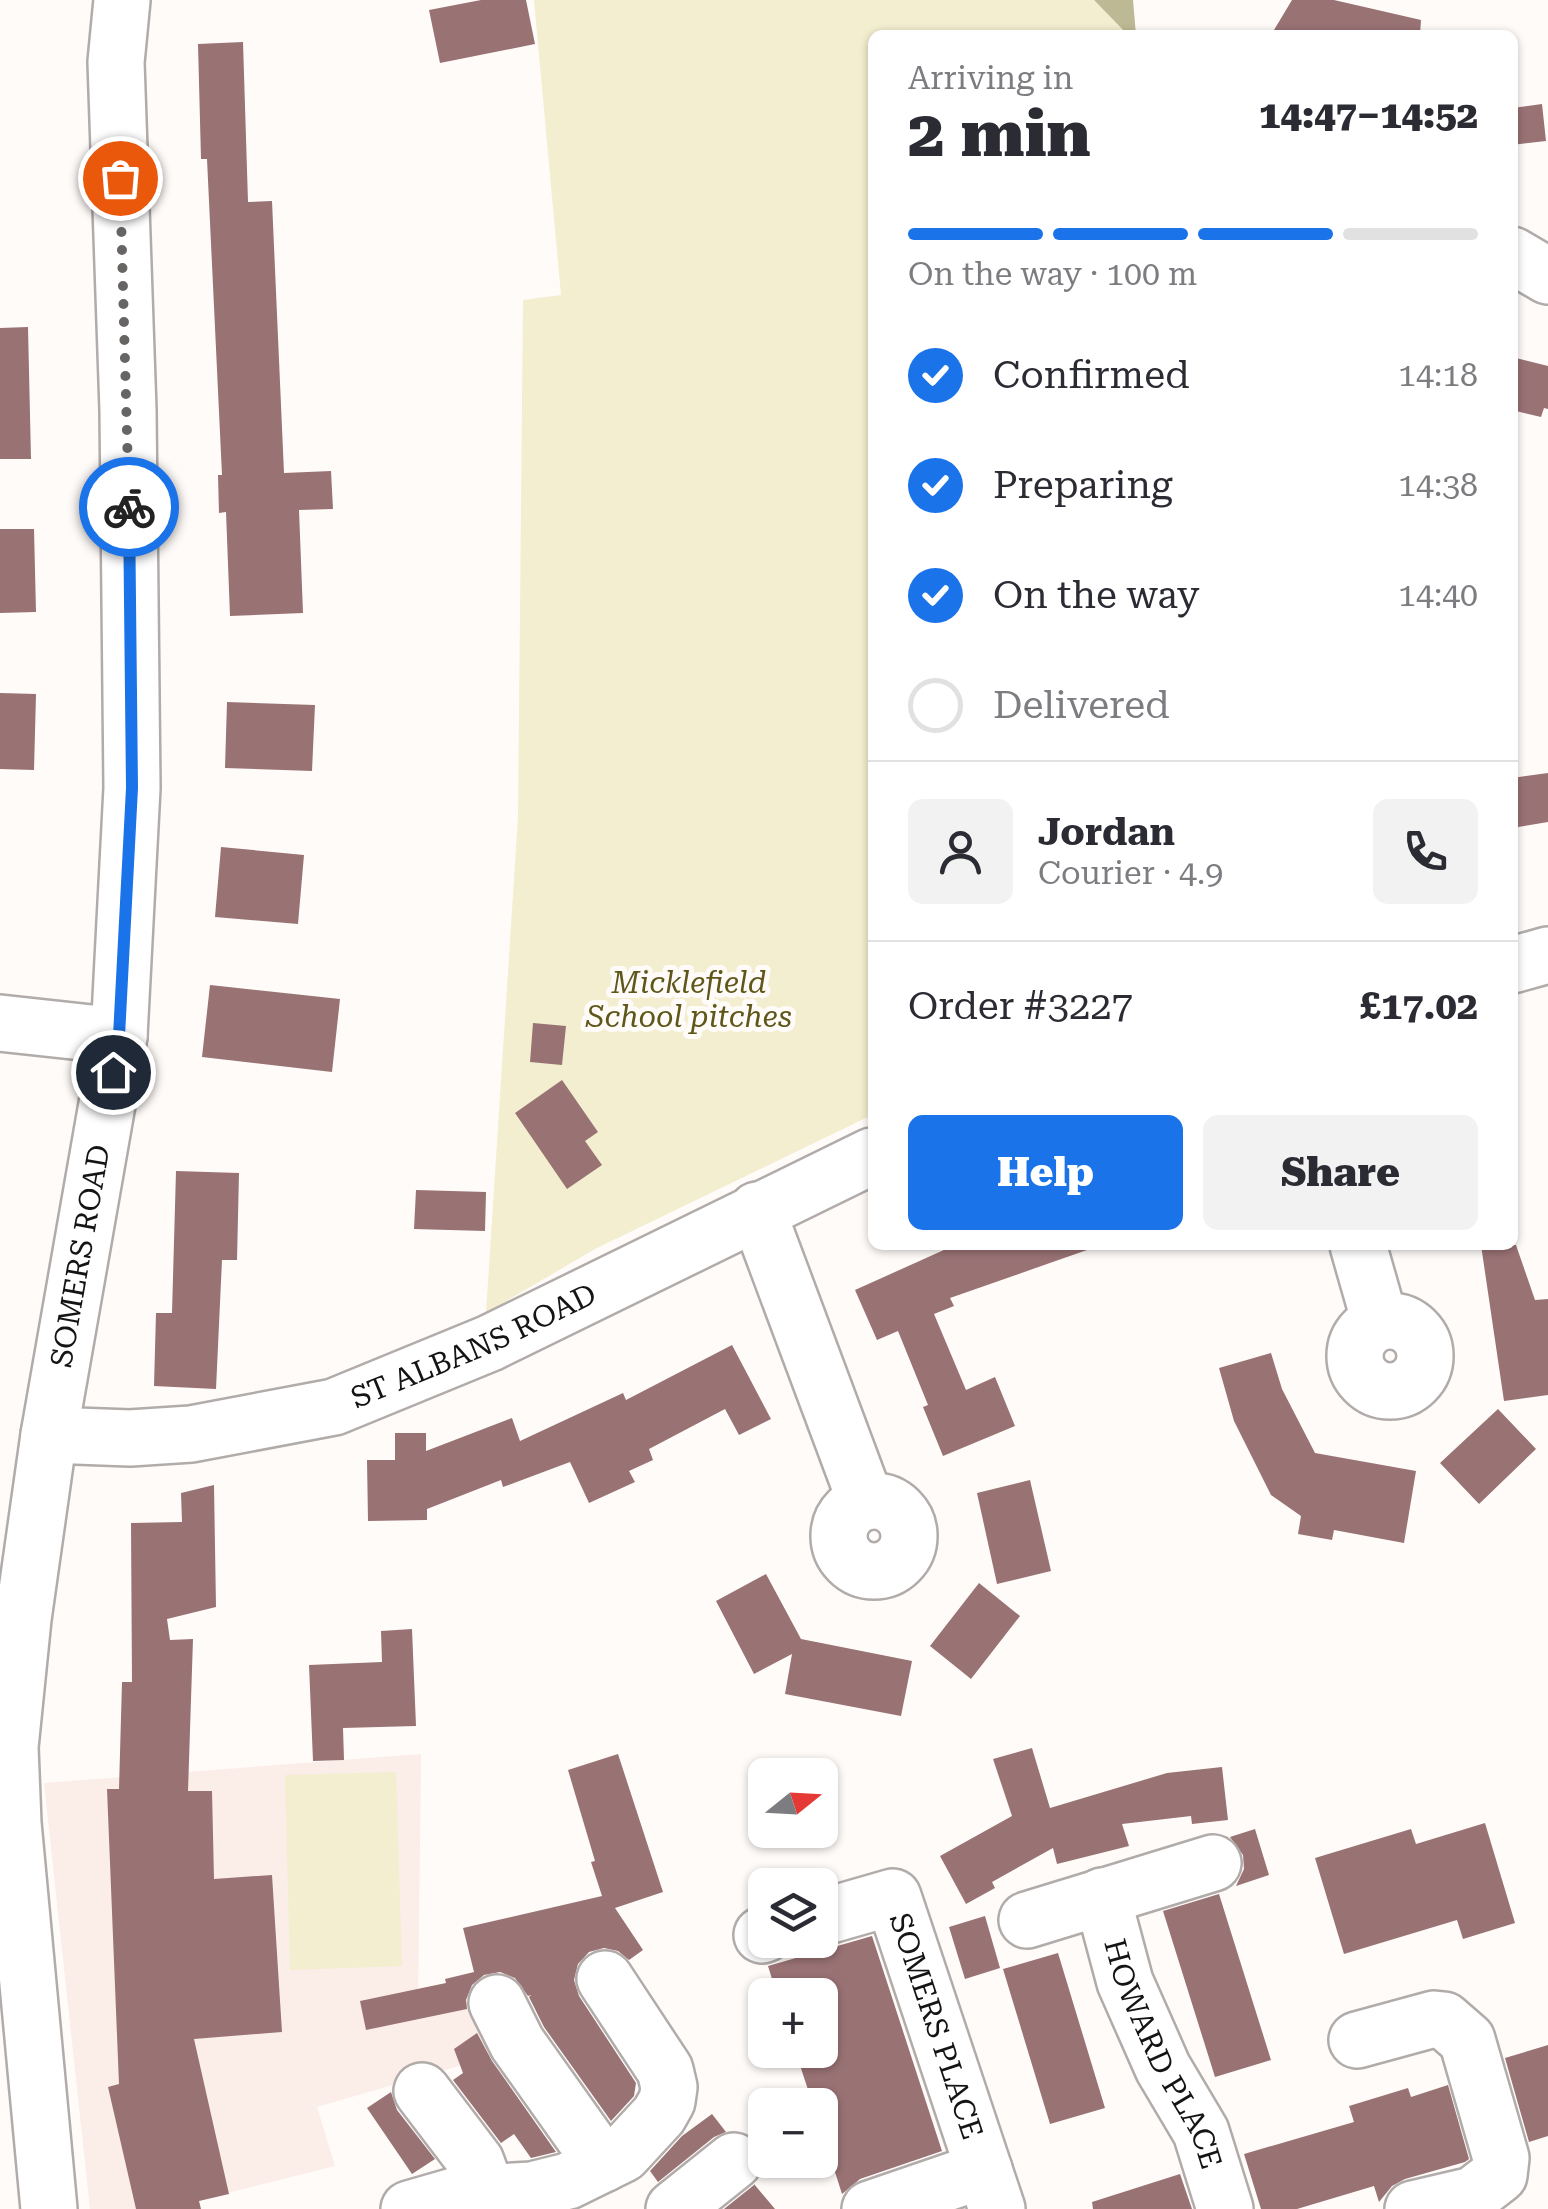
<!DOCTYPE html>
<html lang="en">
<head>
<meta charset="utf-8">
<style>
  :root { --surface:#fff; --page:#f2f2f3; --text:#2b2b33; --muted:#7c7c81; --line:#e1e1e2; --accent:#1a73e8 }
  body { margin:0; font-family:"Roboto Serif",serif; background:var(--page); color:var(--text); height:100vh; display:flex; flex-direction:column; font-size:38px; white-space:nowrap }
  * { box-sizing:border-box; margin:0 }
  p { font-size:32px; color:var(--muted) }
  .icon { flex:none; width:55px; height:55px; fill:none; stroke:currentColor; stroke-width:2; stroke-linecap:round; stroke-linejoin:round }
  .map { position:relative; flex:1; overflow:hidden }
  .side { position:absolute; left:868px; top:30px; width:650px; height:1220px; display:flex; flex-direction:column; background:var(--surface); border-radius:15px; box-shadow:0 2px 8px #0004 }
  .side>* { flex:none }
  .needle { width:65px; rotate:72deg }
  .controls { position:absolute; left:748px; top:1758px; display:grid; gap:20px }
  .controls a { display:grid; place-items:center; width:90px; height:90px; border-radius:15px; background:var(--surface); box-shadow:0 2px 8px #0004; font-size:50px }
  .pin { position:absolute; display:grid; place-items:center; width:85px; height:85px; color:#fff; margin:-42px; border:5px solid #fff; border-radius:50%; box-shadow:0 2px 10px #0007 }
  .courier { position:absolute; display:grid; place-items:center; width:100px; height:100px; margin:-50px; border:8px solid #1a73e8; border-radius:50%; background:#fff; color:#222; box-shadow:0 2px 12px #0007 }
  .headline em { font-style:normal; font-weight:800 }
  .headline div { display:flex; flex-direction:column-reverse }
  .headline { display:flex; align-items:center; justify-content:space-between; height:170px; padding:0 40px }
  h1 { font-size:65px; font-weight:800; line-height:75px }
  .bar { display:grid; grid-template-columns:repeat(4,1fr); gap:15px 10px; align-content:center; height:120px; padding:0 40px }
  .bar i { height:12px; border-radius:8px; background:var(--line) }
  .bar .current { background:var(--accent) }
  .bar p { grid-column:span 4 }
  .line { display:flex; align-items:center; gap:25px; padding:0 40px; border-top:2px solid var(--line) }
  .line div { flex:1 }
  .round { display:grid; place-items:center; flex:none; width:105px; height:105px; border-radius:15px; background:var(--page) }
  ol { padding:0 40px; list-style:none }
  li { display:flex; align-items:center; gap:30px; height:110px }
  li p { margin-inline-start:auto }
  li .icon { padding:10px; border-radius:50%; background:var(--accent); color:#fff; stroke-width:4 }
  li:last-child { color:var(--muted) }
  li i { width:55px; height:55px; border:5px solid var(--line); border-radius:50% }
  .cta { display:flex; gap:20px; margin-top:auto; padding:20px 40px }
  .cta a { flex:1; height:115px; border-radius:15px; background:var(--accent); color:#fff; font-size:40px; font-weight:800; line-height:115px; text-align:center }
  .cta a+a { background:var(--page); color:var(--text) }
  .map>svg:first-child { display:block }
  .built { fill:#fbede8 }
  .green { fill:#f3eecf }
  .forest { fill:#beb995 }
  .building { fill:#997274 }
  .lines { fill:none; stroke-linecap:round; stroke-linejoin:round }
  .minor-casing { stroke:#b1acaa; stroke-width:60 }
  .minor { stroke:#fff; stroke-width:55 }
  .done { stroke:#676464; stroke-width:10; stroke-dasharray:0 18 }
  .route { stroke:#1a73e8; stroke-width:12 }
  .labels { text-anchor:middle; stroke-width:10; stroke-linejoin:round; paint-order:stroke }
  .park-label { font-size:30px; font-style:italic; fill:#5f561a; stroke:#fffbf9 }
  .street-label { font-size:30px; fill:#151313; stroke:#fffbf9 }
</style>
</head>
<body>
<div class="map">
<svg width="1548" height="2209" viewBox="0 0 1548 2209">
  <rect width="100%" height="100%" fill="#fffbf9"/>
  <!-- built -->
  <path class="built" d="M421,1754l-3,257 55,-12 20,57 -176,51 18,59 -172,43h-73l-46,-426z"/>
  <!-- green -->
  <path class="green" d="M534,0h560l34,35h-256v1080l-277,134 -109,64 32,-496 5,-517 38,-5z
    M396,1772l6,194 -112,4 -5,-195z"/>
  <!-- forest -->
  <path class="forest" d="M1094,0h39l3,35h-8z"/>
  <!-- building -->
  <path class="building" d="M481,0h45l9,44 -95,19 -11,-53z
    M1292,0h42l87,20 -1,15h-149z
    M243,42l5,160 24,-1 12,272 47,-2 2,38 -34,1 4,103 -73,3 -4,-104 -7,1 -1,-38h4l-15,-316h-6l-3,-115z
    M1542,104l4,37 -34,4v-37z
    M28,327l3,132h-31v-131z
    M1512,357l36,9v43l-4,-1 -3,9 -29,-7z
    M0,529h34l2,83 -36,1z
    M0,693l36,1 -2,76 -34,-1z
    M227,702l88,3 -3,66 -87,-3z
    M1548,773v49l-36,6v-50z
    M221,847l83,8 -6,69 -83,-7z
    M210,985l130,14 -8,73 -130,-15z
    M533,1023l33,3 -4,39 -32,-3z
    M562,1080l36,52 -13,9 17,24 -35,24 -52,-76z
    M176,1171l63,2 -2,87h-15l-6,129 -62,-3 2,-73h16z
    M416,1190l70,2 -1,39 -71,-2z
    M955,1245h131l1,5 -137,48 4,8 -20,8 32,76 29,-13 20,49 -72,30 -20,-49 5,-2 -30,-74 -21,9 -22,-50z
    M1481,1245h35l19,55 13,-1v96l-44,6z
    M732,1345l39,74 -32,16 -14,-26 -76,40 4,11 -24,11 6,11 -46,21 -19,-41 -67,25 -2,-7 -74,29v11l-59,1 -1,-61h28v-27h31v18l86,-33 8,23 103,-48 3,7z
    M1271,1353l11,36 33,64 101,18 -12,72 -70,-13 -2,10 -34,-6 3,-18 -30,-21 -37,-74 -15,-53z
    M1498,1409l38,40 -57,55 -39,-41z
    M1030,1480l21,91 -54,13 -20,-91z
    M214,1485l2,122 -49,12 3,21 23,-1 -5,152h24l2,88 58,-4 10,157 -88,7 35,155 -30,7 2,8h-65l-28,-122 11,-3 -12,-295h12l3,-107h10l-1,-159 51,-1 -1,-29z
    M766,1574l35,65 111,22 -11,55 -116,-22 7,-40 -38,20 -38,-73z
    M979,1583l41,33 -49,63 -41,-33z
    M412,1629l4,97 -73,2 1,32 -31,1 -4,-96 73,-3 -1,-31z
    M1032,1748l18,60 117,-35 55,-6 6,53 -36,4 -1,-8 -69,8 7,22 -72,18 -4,-16 -61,34 3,6 -29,16 -26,-48 72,-40 -19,-57z
    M618,1754l45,138 -48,16 28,42 -14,10 -11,-9 -14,-3 -15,4 -11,12 -4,16 5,16 57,87 -2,13 -23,25 -67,-94 -15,-30 2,-2 -3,1 -13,-18 -15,-6 -16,3 -12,10 -6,15 1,9 -101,21 -6,-29 86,-18 -1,-4 29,-7 -11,-44 139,-32 -11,-34 4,-1 -27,-91z
    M1485,1823l30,100 -52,16 -6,-19 -113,34 -29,-96 96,-29 5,15z
    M1255,1829l14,46 -33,11 8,-17 -1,-14 -13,-18z
    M1219,1894l52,166 -56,17 -52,-166z
    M985,1916l15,52 -35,11 -16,-52z
    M872,1936l70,215 -82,28 -18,15 -22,-69v-20h-7l-18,-55h25v-55h-43l-9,-29z
    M1058,1953l47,155 -55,16 -47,-155z
    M477,2033l15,28 64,91 -25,6 -17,-24 -13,9 -48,-63 10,-7 -9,-24z
    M1548,2045v91l-19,6 -24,-84z
    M1448,2085l21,74 -4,3 -60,17 -13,7 -13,16 -5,-16 -77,23h-36l-17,-55 110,-32 -5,-16 59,-18 3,9z
    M391,2092l6,18 38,49 -23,15 -45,-66z
    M712,2114l14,18 -12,5 -56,45 -8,-11 32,-35z
    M1180,2174l12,35h-99l-1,-7z
    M754,2184l21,25h-51l30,-24z"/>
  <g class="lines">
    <defs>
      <g id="minor">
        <path d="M1512,255l36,21"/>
        <path d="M1512,965l36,-10"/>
        <path d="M0,1023l119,13"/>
        <path d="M757,1210l109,292"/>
        <path d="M1358,1245l22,77"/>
        <circle cx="1390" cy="1356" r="35"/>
        <path id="s1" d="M49,1435l81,3 61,-4 143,-27 156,-64 382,-187"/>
        <circle cx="874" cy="1536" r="35"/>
        <path id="s2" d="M1102,1896l23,86 38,86 38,64 24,77"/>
        <path id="s3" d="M820,1918l73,-21 104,312"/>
        <path d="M1027,1920l186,-57"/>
        <path d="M762,1935l3,-1"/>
        <path d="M497,2003l20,40 86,121"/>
        <path d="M1357,2040l77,-21 10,1 23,20 34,118 -2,17 -26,20 -60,14"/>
        <path d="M422,2091l54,71 11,30"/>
        <path id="s4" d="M49,2209l-36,-386 -3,-76 13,-128 26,-184 70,-399 13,-248 -4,-378 -12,-348 6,-62"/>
        <path d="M409,2209l52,-15 71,-4 36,-9 55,-27 36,-39 8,-14 2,-14 -4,-17 -60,-91"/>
        <path d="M674,2209l60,-48"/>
        <path d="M870,2209l114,-39"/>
      </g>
    </defs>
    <!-- minor casing -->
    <use href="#minor" class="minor-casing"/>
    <!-- minor -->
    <use href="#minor" class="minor"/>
  </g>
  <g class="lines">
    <!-- done -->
    <path class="done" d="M120,178l9,329"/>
    <!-- route -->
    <path class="route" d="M113,1072l6,-36 13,-248 -3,-281"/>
  </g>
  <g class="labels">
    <!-- park labels -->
    <g class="park-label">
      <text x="689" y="993">Micklefield<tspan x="689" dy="34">School pitches</tspan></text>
    </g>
    <!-- street labels -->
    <g class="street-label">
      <text dy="10" stroke="none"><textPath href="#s4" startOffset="960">SOMERS ROAD</textPath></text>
      <text dy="10" stroke="none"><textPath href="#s1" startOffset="440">ST ALBANS ROAD</textPath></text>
      <text dy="10" stroke="none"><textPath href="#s3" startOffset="212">SOMERS PLACE</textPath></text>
      <text dy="10" stroke="none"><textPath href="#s2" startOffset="170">HOWARD PLACE</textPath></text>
    </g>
  </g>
</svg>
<div class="controls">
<a><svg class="needle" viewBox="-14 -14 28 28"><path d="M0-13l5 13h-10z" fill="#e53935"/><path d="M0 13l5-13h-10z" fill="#7c7c81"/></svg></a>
<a><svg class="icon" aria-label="layers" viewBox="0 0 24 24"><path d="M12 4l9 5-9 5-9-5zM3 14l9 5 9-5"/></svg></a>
<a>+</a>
<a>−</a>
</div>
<div class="pin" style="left:120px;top:178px;background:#ea580c"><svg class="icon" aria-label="bag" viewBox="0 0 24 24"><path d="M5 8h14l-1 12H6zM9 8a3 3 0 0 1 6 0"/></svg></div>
<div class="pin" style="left:113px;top:1072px;background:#1f2937"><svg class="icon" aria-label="home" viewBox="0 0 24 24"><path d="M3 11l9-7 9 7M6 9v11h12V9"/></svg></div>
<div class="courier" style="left:129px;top:507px"><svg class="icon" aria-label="bike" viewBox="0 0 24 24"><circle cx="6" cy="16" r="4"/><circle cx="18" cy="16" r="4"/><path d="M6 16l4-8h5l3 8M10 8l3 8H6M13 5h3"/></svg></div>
<section class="side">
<div class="headline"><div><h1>2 min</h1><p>Arriving in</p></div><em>14:47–14:52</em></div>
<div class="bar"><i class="current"></i><i class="current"></i><i class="current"></i><i></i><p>On the way · 100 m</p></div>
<ol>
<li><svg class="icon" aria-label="check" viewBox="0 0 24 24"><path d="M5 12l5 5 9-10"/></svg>Confirmed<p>14:18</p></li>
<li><svg class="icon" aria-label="check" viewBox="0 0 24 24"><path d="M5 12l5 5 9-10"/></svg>Preparing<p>14:38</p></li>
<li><svg class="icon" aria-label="check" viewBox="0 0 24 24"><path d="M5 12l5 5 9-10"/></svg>On the way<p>14:40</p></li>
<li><i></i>Delivered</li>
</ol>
<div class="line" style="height:180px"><a class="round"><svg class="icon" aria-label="person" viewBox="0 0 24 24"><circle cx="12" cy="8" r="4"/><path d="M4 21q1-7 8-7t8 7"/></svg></a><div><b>Jordan</b><p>Courier · 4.9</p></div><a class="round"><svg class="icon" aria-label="phone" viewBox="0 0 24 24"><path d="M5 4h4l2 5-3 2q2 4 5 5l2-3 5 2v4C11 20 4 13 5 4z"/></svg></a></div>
<div class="line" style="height:130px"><div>Order #3227</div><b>£17.02</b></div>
<div class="cta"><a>Help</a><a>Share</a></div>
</section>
</div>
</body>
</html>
